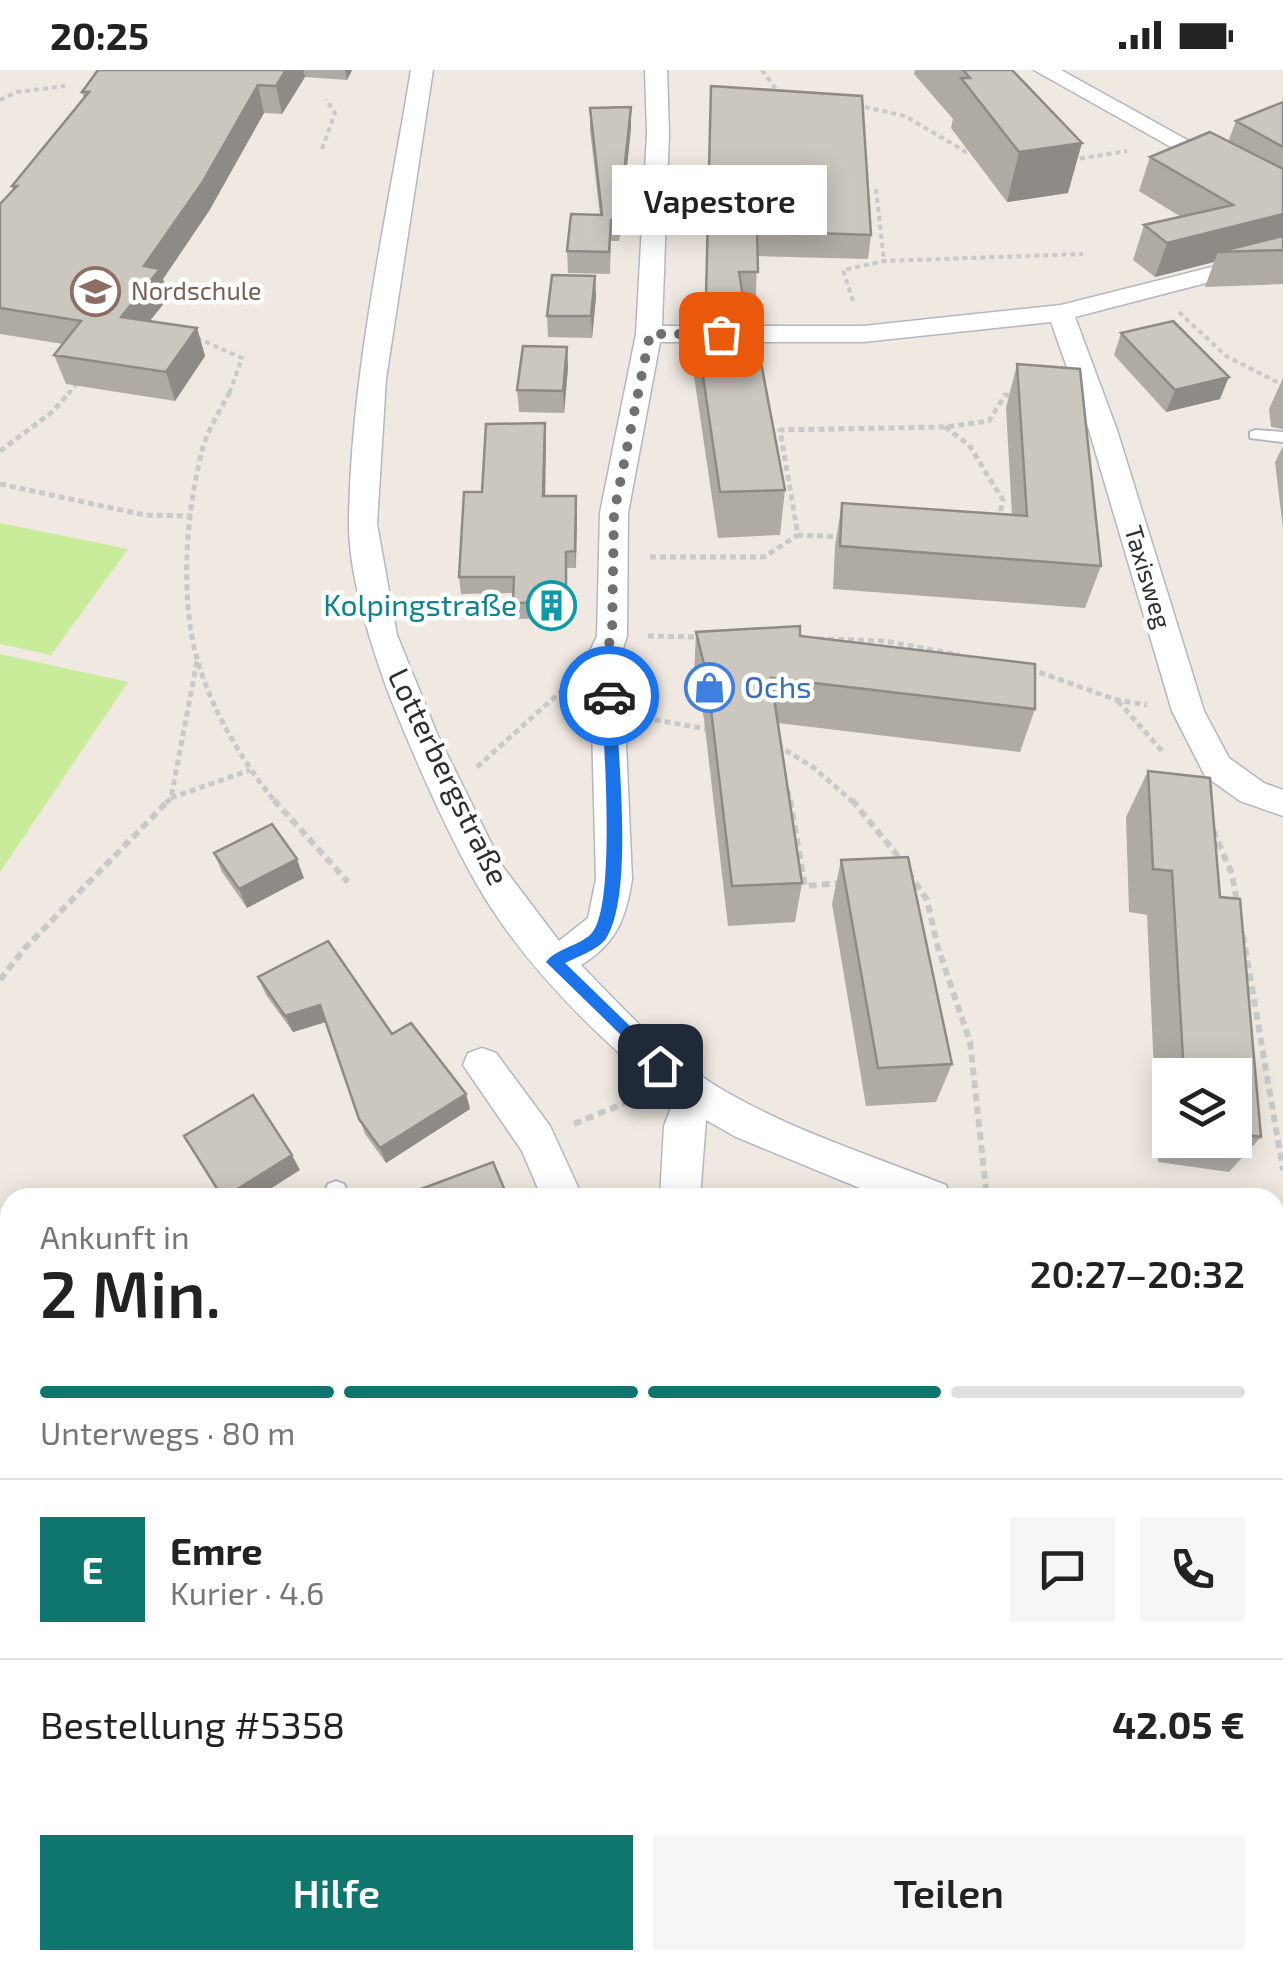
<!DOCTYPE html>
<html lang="de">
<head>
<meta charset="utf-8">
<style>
  :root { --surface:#fff; --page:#f6f6f6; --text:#222; --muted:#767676; --line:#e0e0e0; --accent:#0f766e }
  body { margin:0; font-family:"Exo 2",sans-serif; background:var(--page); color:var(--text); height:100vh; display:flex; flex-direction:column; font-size:38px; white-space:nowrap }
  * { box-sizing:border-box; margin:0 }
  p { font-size:32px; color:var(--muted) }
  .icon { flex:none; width:55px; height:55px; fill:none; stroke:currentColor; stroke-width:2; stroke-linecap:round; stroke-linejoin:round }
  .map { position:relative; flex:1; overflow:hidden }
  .sheet { position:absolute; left:0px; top:1118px; width:1285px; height:782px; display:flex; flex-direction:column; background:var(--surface); border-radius:30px 30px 0 0; box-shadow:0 5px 25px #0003 }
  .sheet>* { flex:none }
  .tools { position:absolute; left:1152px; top:988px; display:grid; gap:20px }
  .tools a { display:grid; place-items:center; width:100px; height:100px; border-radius:0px; background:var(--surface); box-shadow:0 5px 25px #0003; font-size:50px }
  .pin { position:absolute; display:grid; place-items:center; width:85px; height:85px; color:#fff; margin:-42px; border-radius:20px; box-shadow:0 5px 15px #0006 }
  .courier { position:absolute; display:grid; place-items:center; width:100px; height:100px; margin:-50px; border:8px solid #1a73e8; border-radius:50%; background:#fff; color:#222; box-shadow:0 2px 12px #0007 }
  .bubble { position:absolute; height:70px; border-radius:0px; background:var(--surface); box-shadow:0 5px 25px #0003; font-size:32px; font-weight:600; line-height:70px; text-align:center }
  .head em { font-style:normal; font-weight:600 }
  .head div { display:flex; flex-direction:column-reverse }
  .head { display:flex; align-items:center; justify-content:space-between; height:170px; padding:0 40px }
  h1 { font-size:65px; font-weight:600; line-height:75px }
  .bar { display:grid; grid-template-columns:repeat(4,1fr); gap:15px 10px; align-content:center; height:120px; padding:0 40px }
  .bar i { height:12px; border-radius:8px; background:var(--line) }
  .bar .current { background:var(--accent) }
  .bar p { grid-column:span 4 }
  .line { display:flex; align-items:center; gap:25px; padding:0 40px; border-top:2px solid var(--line) }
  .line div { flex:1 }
  .round { display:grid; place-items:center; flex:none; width:105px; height:105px; border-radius:0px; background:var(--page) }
  .action { display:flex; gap:20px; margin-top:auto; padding:20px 40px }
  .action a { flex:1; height:115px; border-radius:0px; background:var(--accent); color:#fff; font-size:40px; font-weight:600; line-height:115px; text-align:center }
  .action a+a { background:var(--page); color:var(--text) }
  .status { display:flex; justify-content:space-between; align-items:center; height:70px; padding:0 50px; background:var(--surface); direction:ltr }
  .status svg { height:28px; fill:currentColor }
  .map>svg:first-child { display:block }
  .pitch { fill:#c9ec9a }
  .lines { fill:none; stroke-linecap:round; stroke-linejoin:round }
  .lane-casing { stroke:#b4b7c1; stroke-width:4 }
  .street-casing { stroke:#b4b7c1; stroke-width:3 }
  .path-far3 { stroke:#c9c9c9; stroke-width:4; stroke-dasharray:5 4; stroke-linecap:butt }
  .path-far2 { stroke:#c9c9c9; stroke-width:5; stroke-dasharray:6 4; stroke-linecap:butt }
  .path-far1 { stroke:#c9c9c9; stroke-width:6; stroke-dasharray:8 5; stroke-linecap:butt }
  .path { stroke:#c9c9c9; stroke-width:8; stroke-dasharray:10 6; stroke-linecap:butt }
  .lane { fill:#fff; fill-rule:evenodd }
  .street { fill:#fff; fill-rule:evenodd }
  .wall { fill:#afaba4; fill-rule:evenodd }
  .shaded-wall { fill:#8e8b86 }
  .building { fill:#cbc7bf; stroke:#8e8b86; stroke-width:2.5 }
  .route { fill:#1a73e8 }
  .done { stroke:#726f6d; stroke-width:10; stroke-dasharray:0 18 }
  .labels { text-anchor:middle; stroke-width:9; stroke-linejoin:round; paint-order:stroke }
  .far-education-label { font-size:25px; fill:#785e54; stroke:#fff; text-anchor:start }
  .far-street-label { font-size:25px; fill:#2e2e2e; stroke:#fff }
  .culture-label { font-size:30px; fill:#0d838f; stroke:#fff; text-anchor:end }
  .shop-label { font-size:30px; fill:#366cbe; stroke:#fff; text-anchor:start }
  .street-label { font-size:30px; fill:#2e2e2e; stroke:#fff }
</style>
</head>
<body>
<div class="status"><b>20:25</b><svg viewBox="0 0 49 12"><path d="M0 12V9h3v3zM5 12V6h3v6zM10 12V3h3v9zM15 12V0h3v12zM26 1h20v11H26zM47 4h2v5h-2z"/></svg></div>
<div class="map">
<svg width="1283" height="1899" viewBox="0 0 1283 1899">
  <rect width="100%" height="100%" fill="#efe9e1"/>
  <!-- pitch -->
  <path class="pitch" d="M0,453l128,26 -77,106 -51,-11z
    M0,584l128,28 -128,190z"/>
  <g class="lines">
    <defs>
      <path id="lane" d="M1255,360l28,2v10l-33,-4v-6z
        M336,1111l8,3 6,14h-22l-3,-7 3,-7z
        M369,1890h28v9h-28z"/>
      <path id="street" d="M411,0h22l-47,309 -9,145 20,111 41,101 65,131 56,74 29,-23 8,-39 -6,-228 7,-15 3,-123 36,-179 11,-201 -2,-63h22l2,63 -7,193h201l198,-21 222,-56v14l-208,54 42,113 87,281 25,47 35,25 19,7v26l-43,-15 -35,-25 -33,-65 -83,-281 -38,-108 -188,20h-203l-32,171 -1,123 -5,15 10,228c-6,40 -16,65 -51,86 41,42 81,87 132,119 71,44 155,70 233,101l6,13h-68l-148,-61 -30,-17 -6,78h-40l4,-72 10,-26c-74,-60 -150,-133 -198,-217 -33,-59 -61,-124 -86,-186 -19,-52 -42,-121 -41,-177 2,-150 38,-302 62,-450z
        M1034,0h27l222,123v17z
        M482,978l14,5 54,73 33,72h-41l-20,-47 -59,-86 5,-12z
        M1275,1175l8,1v40l-8,-1z
        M721,1890h54l2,9h-54z"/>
    </defs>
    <!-- lane casing -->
    <use href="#lane" class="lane-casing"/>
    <!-- street casing -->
    <use href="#street" class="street-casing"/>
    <!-- path-far3 -->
    <path class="path-far3" d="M762,0l16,22 6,1
      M0,30l17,-8 48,-6
      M856,35l49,11 61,36 11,-2
      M322,79l13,-36 -9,-14
      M1071,90l56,-9
      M876,119l8,72
      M853,231l-10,-31 41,-9 199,-7
      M1179,242l47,44 57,29
      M197,268l45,20 -13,36
      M68,324l8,-9"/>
    <!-- path-far2 -->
    <path class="path-far2" d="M230,322c-10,18 -21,36 -27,55 -17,64 -24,151 -5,215 15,51 45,100 78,141
      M945,357l24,18 34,55 -5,22
      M0,381l51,-38 19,-21
      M0,414l145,31 47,1
      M843,467l-45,-2 -18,-105 165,-3 44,-6 16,-26 12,1
      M650,487h114l34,-22
      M648,566l52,1
      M818,569l67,2 74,14
      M1030,599l87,31 30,5
      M1118,631l45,51
      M645,648l67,12
      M777,675l36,22 41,36
      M477,697l91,-82
      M788,721l2,12
      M171,728l79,-28
      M166,733l5,-5 26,-137"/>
    <!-- path-far1 -->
    <path class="path-far1" d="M274,730l74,82
      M790,730l15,86 36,-3
      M852,730l50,61
      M1213,760l19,44 5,29
      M908,802l19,28 11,48 32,94 17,156
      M1243,865l40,235
      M0,910l25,-32 144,-148
      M574,1054l63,-26"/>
    <!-- path -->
    <path class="path" d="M1275,1365l8,1
      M1104,1890l14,9"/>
    <!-- lane -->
    <use href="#lane" class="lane"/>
    <!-- street -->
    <use href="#street" class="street"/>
  </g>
  <!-- wall -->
  <path class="wall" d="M98,0h254l-5,10 -42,-3 -23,37 -18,-1 -55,98 -46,68 6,18 -19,24 47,7 8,28 -30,45 -109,-17 -12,-29 9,-11 -63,-10v-130l13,-14 -1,-4 72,-87 -2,-7z
    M915,0h97l56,123 -61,9 -56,-74 2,-9 -39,-45z
    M711,16l160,149 -3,24 -111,-3 -1,41h-13l42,193 -5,45 -62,3 -24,-162 3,-67h8z
    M1283,32v182l-78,3 9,-25 -59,15 -22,-17 11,-35 37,-8 -42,-26 11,-34 78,-15 8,-21z
    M590,38l41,20 -12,113h-8l-1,33 -42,-1 -1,-22 33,-36 -10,-85z
    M595,206l1,21 -4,41 -44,-1 -1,-21z
    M1121,263l99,66 -54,13 -52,-57z
    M567,277l1,21 -4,45 -45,-1 -2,-22z
    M1017,294l84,202 -16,42 -252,-19 2,-43 7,-43 170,12 -6,-107z
    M1283,308v51l-12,-2 -2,-18z
    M545,353v73h31v72h-9v50l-52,1 -1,-26 -53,1 -2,-17 23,-85z
    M1283,376v83l-8,-67z
    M696,562l104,4 235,73 -15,43 -242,-29 24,160 -7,39 -67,4 -24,-207 -10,-43z
    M1148,701l113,366 -32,35 -71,-10 -11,-247 -18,-3 -3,-95zM1170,1005h65v65h-65z
    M214,783l90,25 -57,30 -25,-36z
    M841,790l111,204 -16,38 -70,4 -34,-202z
    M258,907l134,57 74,60 4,15 -84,54 -21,-29 -39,-112 -33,10 -27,-37z
    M1275,1230l8,1v102h-8z
    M878,1890h105l9,9h-120z"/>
  <!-- shaded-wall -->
  <path class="shaded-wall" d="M286,0h17l2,7 -23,37 -6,-28z
    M345,0h7l-5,10z
    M258,15l6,28 -55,98 -46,68 6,18 -39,48 -9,-28 23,-51z
    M631,37v21l-12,113v-21z
    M1082,73l-14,50 -61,9 12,-50z
    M1283,144v29l-65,9 -4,10 -59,15 12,-34z
    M595,206l1,21 -4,41 -1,-22z
    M197,258l8,28 -30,45 -9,-29z
    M567,277l1,21 -4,45 -1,-22z
    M1229,307l-9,22 -54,13 9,-22z
    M545,353l1,17 -1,73 -2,-17z
    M576,426l1,16 -1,56 -1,-17z
    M297,789l7,19 -57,30 -8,-19z
    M320,935l6,17 -33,10 -8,-16z
    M466,1024l4,15 -84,54 -6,-15z
    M292,1085l8,15 -44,28h-33z
    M10,1321v40l-10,19v-40z
    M331,1890h9l-1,8 -9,1z"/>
  <!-- building -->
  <path class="building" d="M98,0h188l-10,16 -18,-1 -56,98 -58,83 16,3 -39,48 76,11 -31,44 -112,-17 27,-34 -81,-13v-104l17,-18h-5l77,-94h-7z
    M963,0h49l70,73 -63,9 -58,-74h9z
    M711,16l151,10 9,139 -114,-4 1,41h-19l4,25h-37z
    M1283,32v45l-47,-26z
    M631,37l-12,113h-8l-2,32 -42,-1 4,-37 31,1 -12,-107z
    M1210,62l73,37v45l-116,29 -23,-18 89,-20 -83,-48z
    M1283,166v14l-65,2z
    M552,205l43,1 -4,40h-44z
    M706,229h43l36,191 -65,2 -24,-163 1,-20h9z
    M1173,251l56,56 -54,13 -54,-57z
    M523,276l44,1 -4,44 -46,-1z
    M1017,294l63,5 21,197 -261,-20 2,-43 185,13z
    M545,353l-2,73h33l-1,55 -9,1v50l-53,1 1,-26h-55l5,-85h18l4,-68z
    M800,556v10l235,28v45l-264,-31 31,205 -70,3 -25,-210 -11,-44z
    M1148,701l62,7 10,119 20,2 21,238 -26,-4v-58h-51l-12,-204 -19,-2z
    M272,754l25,35 -58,30 -25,-36z
    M908,787l44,207 -74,4 -37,-208z
    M328,871l64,93 19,-11 55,71 -86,54 -21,-29 -39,-114 -35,11 -27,-39z
    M253,1025l39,60 -69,43 -39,-62z
    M493,1092l15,36h-111z
    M1275,1230l8,1v89h-8z
    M0,1284l10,2v35l-10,19z
    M228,1890h103l-1,9h-103z
    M590,1890h89l1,9h-89z
    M894,1890h89l9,9h-104z"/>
  <!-- route -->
  <path class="route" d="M609,621l7,5c1,56 19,201 -11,244 -8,10 -28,17 -40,23l101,98v10l-6,2 -114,-111c11,-14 33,-16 45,-28 26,-26 12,-196 11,-238z"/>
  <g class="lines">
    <!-- done -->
    <path class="done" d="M609,626l-3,-45 6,-15 2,-123 36,-179h71"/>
  </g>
  <!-- icons -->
  <defs>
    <symbol id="school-ring" viewBox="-11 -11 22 22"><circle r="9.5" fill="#fff" stroke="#8d6e63" stroke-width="1.5"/><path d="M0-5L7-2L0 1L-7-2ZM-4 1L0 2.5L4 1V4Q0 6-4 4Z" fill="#8d6e63"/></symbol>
    <symbol id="building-ring" viewBox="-11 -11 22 22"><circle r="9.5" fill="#fff" stroke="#0f9aa8" stroke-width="1.5"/><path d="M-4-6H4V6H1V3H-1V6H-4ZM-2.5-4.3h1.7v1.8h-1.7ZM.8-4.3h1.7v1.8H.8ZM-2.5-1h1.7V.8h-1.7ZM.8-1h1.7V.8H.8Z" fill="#0f9aa8"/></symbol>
    <symbol id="shop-ring" viewBox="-11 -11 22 22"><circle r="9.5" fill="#fff" stroke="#3f7fe0" stroke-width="1.5"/><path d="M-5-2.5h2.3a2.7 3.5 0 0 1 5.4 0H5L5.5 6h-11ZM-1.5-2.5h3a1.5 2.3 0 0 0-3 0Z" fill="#3f7fe0"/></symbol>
  </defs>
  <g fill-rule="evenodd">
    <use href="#school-ring" x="68" y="194" width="55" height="55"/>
    <use href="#building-ring" x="524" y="508" width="55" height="55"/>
    <use href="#shop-ring" x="682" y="590" width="55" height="55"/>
  </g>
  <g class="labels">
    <!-- far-education labels -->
    <g class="far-education-label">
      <text x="131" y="230">Nordschule</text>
    </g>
    <!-- far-street labels -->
    <g class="far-street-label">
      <text transform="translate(1148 507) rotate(73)" y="9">Taxisweg</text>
    </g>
    <!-- culture labels -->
    <g class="culture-label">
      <text x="517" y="546">Kolpingstraße</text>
    </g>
    <!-- shop labels -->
    <g class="shop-label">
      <text x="744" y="628">Ochs</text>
    </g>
    <!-- street labels -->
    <g class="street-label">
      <text transform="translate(448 707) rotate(64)" y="10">Lotterbergstraße</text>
    </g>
  </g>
</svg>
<div class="tools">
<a><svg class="icon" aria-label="layers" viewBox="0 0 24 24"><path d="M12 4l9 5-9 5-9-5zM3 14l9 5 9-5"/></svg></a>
</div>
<div class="pin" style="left:721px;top:264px;background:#ea580c"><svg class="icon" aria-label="bag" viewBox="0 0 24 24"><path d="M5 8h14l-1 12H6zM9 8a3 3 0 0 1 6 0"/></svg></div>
<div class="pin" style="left:660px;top:996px;background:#1f2937"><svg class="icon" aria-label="home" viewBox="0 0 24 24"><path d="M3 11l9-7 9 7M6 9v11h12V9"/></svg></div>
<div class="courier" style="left:609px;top:626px"><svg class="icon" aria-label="car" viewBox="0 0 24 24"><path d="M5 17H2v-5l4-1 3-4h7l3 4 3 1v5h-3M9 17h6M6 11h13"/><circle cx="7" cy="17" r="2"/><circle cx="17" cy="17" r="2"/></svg></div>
<div class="bubble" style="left:612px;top:95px;width:215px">Vapestore</div>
<section class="sheet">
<div class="head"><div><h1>2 Min.</h1><p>Ankunft in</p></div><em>20:27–20:32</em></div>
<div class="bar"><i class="current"></i><i class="current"></i><i class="current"></i><i></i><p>Unterwegs · 80 m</p></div>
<div class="line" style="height:180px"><b class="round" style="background:var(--accent);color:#fff">E</b><div><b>Emre</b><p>Kurier · 4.6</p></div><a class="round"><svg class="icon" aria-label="chat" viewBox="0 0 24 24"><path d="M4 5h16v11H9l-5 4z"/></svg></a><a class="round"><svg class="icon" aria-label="phone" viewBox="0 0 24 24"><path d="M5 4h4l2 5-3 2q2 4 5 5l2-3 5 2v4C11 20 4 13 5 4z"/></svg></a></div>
<div class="line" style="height:130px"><div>Bestellung #5358</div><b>42.05 €</b></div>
<div class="action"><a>Hilfe</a><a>Teilen</a></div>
</section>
</div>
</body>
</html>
